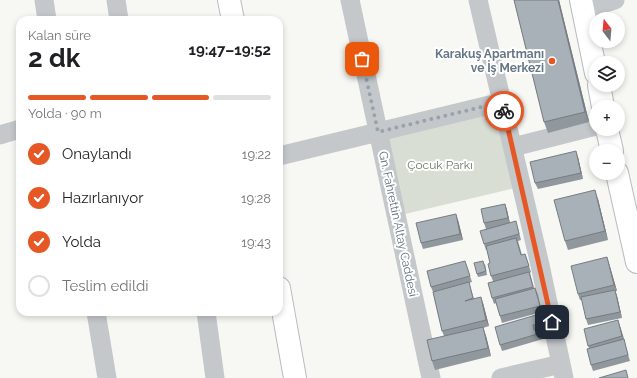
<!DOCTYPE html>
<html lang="tr">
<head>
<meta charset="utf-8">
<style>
  :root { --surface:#fff; --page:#f6f6f6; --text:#202124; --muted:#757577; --line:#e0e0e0; --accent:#e55825 }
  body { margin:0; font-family:Raleway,sans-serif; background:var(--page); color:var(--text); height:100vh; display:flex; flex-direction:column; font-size:15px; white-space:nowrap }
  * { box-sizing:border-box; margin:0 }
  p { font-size:13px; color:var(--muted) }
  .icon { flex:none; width:22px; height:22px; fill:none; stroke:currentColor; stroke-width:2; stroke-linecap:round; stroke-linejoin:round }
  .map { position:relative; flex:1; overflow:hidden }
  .details { position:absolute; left:16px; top:16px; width:267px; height:300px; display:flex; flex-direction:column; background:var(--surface); border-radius:12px; box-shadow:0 2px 6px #0003 }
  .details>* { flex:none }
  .needle { width:26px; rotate:344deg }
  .tools { position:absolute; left:589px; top:12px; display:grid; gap:8px }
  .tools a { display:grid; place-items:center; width:36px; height:36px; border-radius:50%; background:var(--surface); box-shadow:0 2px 6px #0003; font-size:20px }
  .pin { position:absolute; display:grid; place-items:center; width:34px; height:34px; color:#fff; margin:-17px; border-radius:8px; box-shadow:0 2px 6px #0006 }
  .courier { position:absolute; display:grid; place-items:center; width:40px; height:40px; margin:-20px; border:3px solid #e55825; border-radius:50%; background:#fff; color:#222; box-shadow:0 1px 5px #0007 }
  .summary em { font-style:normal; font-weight:700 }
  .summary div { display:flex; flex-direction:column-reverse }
  .summary { display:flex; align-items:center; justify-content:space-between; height:68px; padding:0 12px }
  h1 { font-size:26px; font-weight:700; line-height:30px }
  .bar { display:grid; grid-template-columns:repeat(4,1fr); gap:6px 4px; align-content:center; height:48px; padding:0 12px }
  .bar i { height:5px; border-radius:3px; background:var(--line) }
  .bar .current { background:var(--accent) }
  .bar p { grid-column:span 4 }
  ol { padding:0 12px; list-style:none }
  li { display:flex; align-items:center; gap:12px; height:44px }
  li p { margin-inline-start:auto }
  li .icon { padding:4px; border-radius:50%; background:var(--accent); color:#fff; stroke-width:4 }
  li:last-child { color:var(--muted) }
  li i { width:22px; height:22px; border:2px solid var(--line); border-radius:50% }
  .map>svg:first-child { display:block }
  .green { fill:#d8ded4 }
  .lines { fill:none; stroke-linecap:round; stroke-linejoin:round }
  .secondary-casing { stroke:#b6bbc0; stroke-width:24 }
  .street { stroke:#c4c8cb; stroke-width:19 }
  .secondary { stroke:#fff; stroke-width:22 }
  .wall { fill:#90989d }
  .shaded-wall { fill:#767c80 }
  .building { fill:#a8b1b7; stroke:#767c80 }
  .done { stroke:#98a3ac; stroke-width:4; stroke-dasharray:0 7.2 }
  .route { stroke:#e55825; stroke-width:5 }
  .poi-dot { fill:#e55825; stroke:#fff; stroke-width:1.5 }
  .labels { text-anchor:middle; stroke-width:4; stroke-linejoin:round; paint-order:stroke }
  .poi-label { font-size:12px; font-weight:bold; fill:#657685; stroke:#fff; text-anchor:end }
  .park-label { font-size:12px; fill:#687c64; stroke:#fff }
  .street-label { font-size:12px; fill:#657685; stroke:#fff }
</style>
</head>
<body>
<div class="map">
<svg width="637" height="378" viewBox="0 0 637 378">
  <rect width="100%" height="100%" fill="#f7f7f3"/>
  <!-- green -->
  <path class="green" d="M496,112l19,76 -110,26 -18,-76z"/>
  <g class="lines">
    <defs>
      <path id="secondary" d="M229,0l4,20
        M581,0l15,73
        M599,85l4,22
        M607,129l5,22
        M617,173l20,89
        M279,288l16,90"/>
    </defs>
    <!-- secondary casing -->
    <use href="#secondary" class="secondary-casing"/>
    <!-- street -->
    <path class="street" d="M44,0l3,20
      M116,0l3,20
      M350,0l81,378
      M478,0l62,265 24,113
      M583,10l32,-10
      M0,135l20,-6
      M513,147l83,-21
      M279,156l223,-54
      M96,312l11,66
      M206,312l9,66
      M501,378l60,-14"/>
    <!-- secondary -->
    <use href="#secondary" class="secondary"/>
  </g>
  <!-- wall -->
  <path class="wall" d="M514,0h45l30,122 -41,11 -4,-11z
    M578,157l5,22 -45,10 -3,-6z
    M598,199l10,41 -40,10 -3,-9z
    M505,204l2,6 3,13 8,5 3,12 -3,1 4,14 3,-1 6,18 -1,1 4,15h1l3,6 4,18 -40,11 -6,-20 -2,1 -2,-6 1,-17 -2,-5 -1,-13 -3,-13h-1l-2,-6 2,-15 -2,-6z
    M458,220l5,20 -40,9 -2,-6z
    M607,257l10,34h-2l2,5 5,22 -34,7 -2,-6 -4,-19h-2l-2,-6z
    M465,261l7,21 -3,1 5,16 9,4 6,23 -6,2 3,8 5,20 -56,14 -3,-9 12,-25 -2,-5 -9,-39 -2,-5z
    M485,264l2,11 -9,2 -1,-3z
    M536,315l7,24 -41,12 -2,-6z
    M618,320l12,41 -37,10 -2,-6 -2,-17 -1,-2z"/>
  <!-- shaded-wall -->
  <path class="shaded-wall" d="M558,0h1l30,122 -4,-10z
    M576,151l2,6 5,22 -2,-6z
    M595,190l3,9 10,41 -3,-9z
    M505,204l2,6 3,14 -2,-6z
    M456,214l2,6 5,20 -3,-6z
    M607,257l2,6 8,28 -3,-6z
    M615,290l2,6 5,22 -2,-6z
    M481,297l2,6 6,23 -3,-6z
    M618,320l2,6 5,16 -3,-6z
    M483,327l3,9 5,20 -3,-8z"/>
  <!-- building -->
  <path class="building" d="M514,0h44l27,112 -41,10z
    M576,151l5,22 -46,10 -5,-21z
    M595,190l10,41 -40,10 -11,-41z
    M505,204l3,14 -24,5 -3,-14z
    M456,214l4,20 -39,9 -5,-20z
    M516,221l3,13 -35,10 -4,-13z
    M516,238l5,17 4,-1 4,12 -38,10 -3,-12 2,-1 -4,-17z
    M607,257l7,28 -36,9 -7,-28z
    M465,261l5,15 -39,11 -4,-16z
    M483,261l3,10 -9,3 -3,-11z
    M529,272l4,15 -41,11 -4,-15z
    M469,282l4,16 -8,3 16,-4 5,23 -44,11 -9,-39z
    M535,288l5,18 -40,10 -5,-17z
    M615,290l5,22 -34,7 -5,-22z
    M536,315l3,9 -6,1 1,5 6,-2 1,5 -41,12 -5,-18z
    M618,320l4,16 -34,10 -4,-17z
    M483,327l5,21 -56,13 -5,-21z
    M624,339l4,16 -37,10 -4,-16z
    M626,370l2,8h-29z"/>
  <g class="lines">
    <!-- done -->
    <path class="done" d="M362,59l16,73 124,-30 2,9"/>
    <!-- route -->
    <path class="route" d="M504,111l48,211"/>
  </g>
  <!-- markers -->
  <circle class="poi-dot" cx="552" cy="61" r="4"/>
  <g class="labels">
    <!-- poi labels -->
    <g class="poi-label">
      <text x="544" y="58">Karakuş Apartmanı<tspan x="544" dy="14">ve İş Merkezi</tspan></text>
    </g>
    <!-- park labels -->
    <g class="park-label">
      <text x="440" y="169">Çocuk Parkı</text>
    </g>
    <!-- street labels -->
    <g class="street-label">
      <text transform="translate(398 224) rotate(78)" y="4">Gn. Fahrettin Altay Caddesi</text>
    </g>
  </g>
</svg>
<div class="tools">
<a><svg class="needle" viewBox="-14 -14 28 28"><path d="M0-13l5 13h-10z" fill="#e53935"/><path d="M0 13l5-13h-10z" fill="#757577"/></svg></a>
<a><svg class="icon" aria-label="layers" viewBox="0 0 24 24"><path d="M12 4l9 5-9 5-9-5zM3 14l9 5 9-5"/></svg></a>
<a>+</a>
<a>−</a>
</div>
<div class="pin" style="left:362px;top:59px;background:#ea580c"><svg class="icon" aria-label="bag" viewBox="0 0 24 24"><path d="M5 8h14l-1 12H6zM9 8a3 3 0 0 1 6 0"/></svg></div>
<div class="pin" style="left:552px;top:322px;background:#1f2937"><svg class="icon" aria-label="home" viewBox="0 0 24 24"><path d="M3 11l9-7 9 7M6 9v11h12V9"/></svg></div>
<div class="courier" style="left:504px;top:111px"><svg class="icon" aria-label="bike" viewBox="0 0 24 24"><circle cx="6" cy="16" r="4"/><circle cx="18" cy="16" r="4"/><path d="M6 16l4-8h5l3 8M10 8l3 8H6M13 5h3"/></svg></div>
<section class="details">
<div class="summary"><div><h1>2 dk</h1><p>Kalan süre</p></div><em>19:47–19:52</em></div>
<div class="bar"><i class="current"></i><i class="current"></i><i class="current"></i><i></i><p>Yolda · 90 m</p></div>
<ol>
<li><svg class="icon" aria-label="check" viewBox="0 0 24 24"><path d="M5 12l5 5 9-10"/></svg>Onaylandı<p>19:22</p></li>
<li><svg class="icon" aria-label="check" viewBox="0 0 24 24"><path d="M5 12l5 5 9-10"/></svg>Hazırlanıyor<p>19:28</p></li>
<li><svg class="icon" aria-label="check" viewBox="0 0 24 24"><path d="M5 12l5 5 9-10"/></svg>Yolda<p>19:43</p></li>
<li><i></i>Teslim edildi</li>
</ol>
</section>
</div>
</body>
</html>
